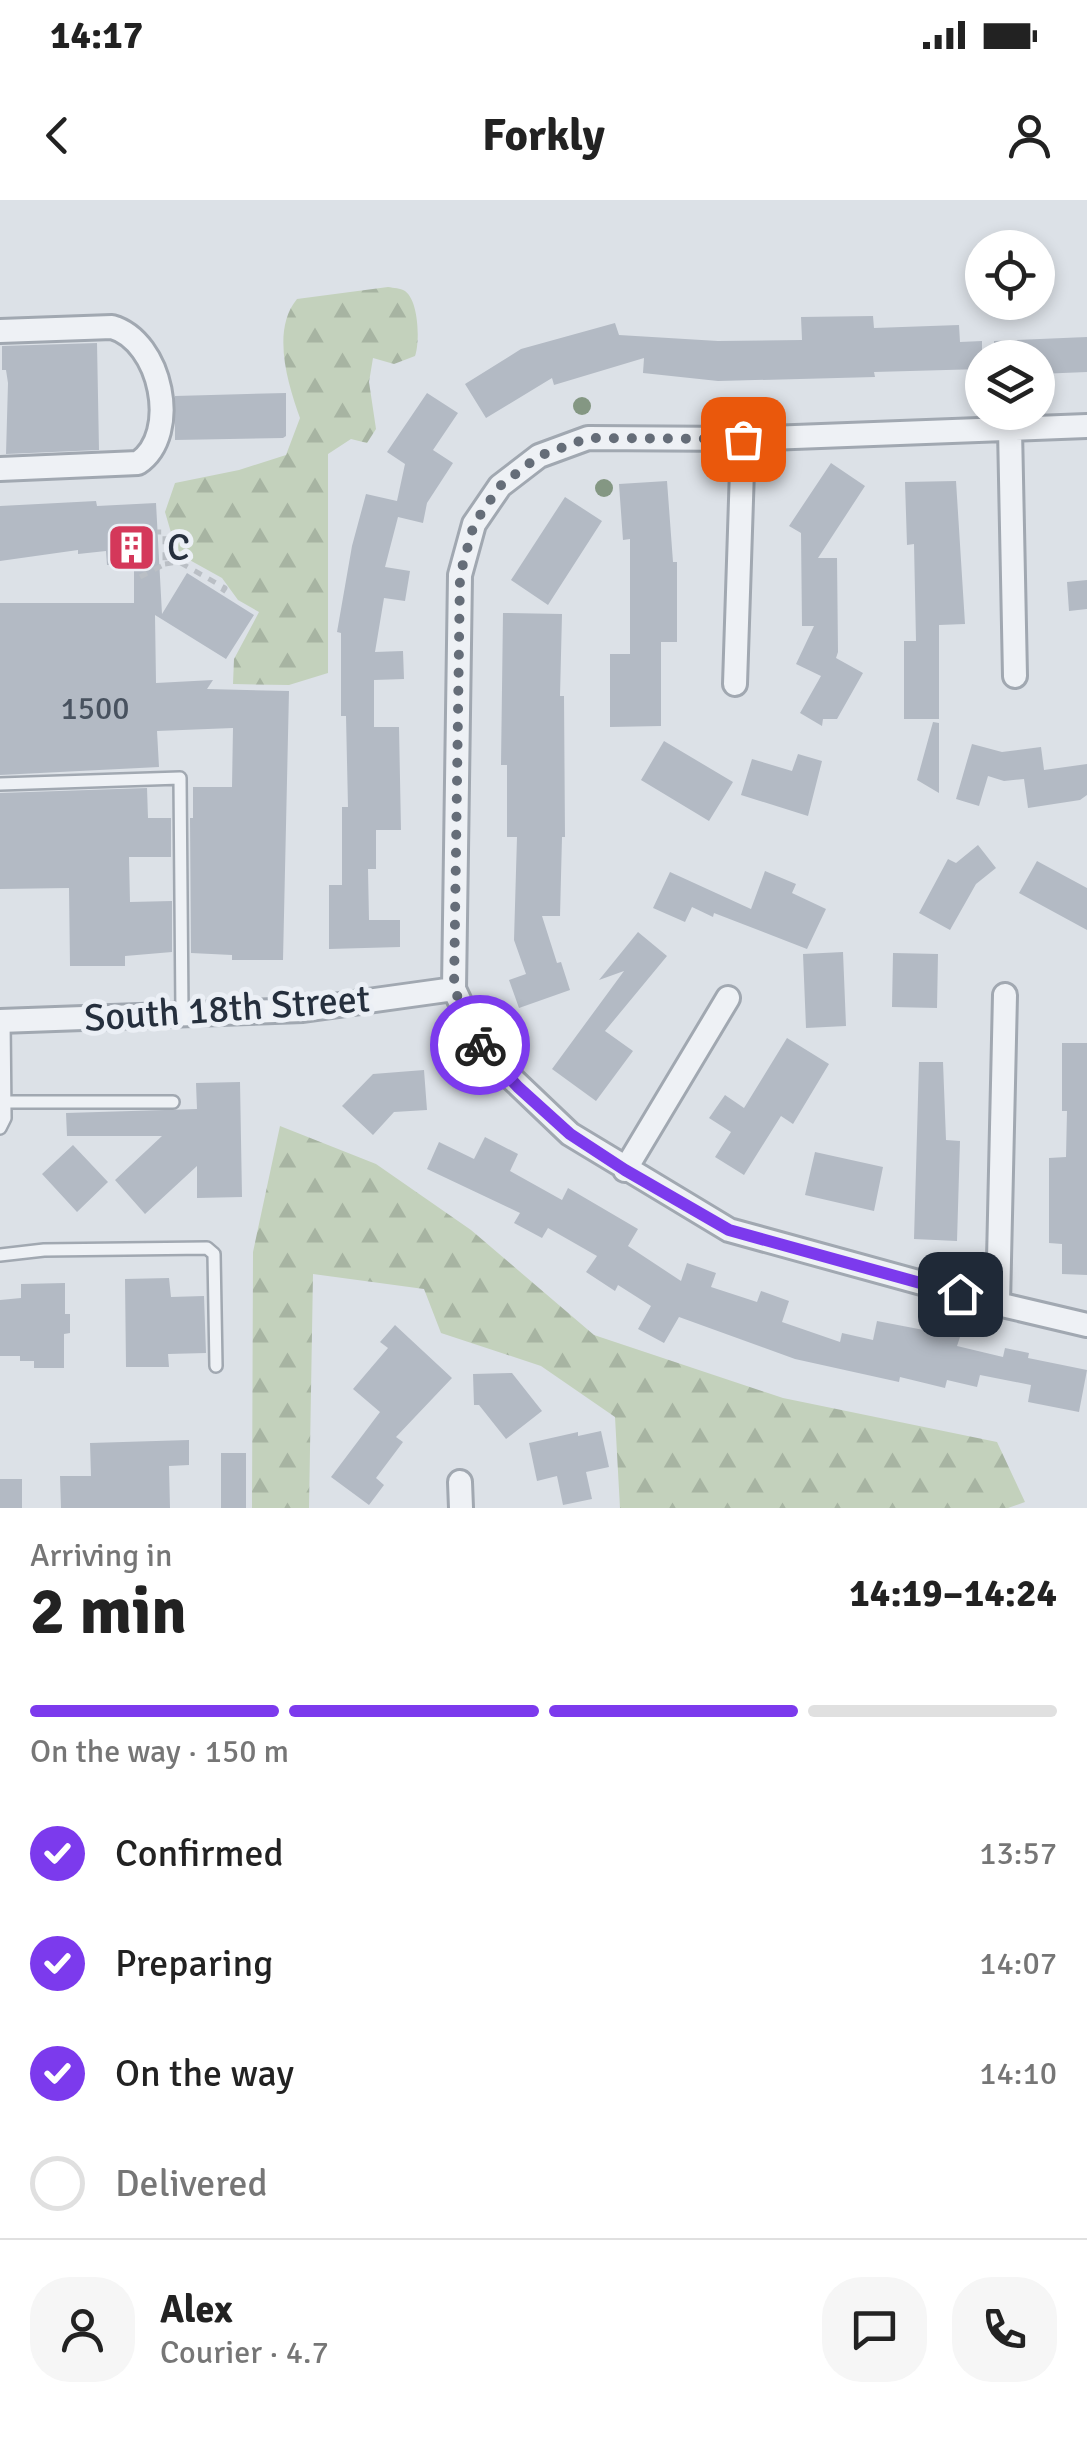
<!DOCTYPE html>
<html lang="en">
<head>
<meta charset="utf-8">
<style>
  :root { --surface:#fff; --page:#f6f6f6; --text:#222; --muted:#767676; --line:#e0e0e0; --accent:#7c3aed }
  body { margin:0; font-family:Signika,sans-serif; background:var(--page); color:var(--text); height:100vh; display:flex; flex-direction:column; font-size:38px; white-space:nowrap }
  * { box-sizing:border-box; margin:0 }
  p { font-size:32px; color:var(--muted) }
  .icon { flex:none; width:55px; height:55px; fill:none; stroke:currentColor; stroke-width:2; stroke-linecap:round; stroke-linejoin:round }
  .map { position:relative; height:1308px; overflow:hidden }
  .details { display:flex; flex-direction:column; background:var(--surface); flex:1 }
  .details>* { flex:none }
  .controls { position:absolute; left:965px; top:30px; display:grid; gap:20px }
  .controls a { display:grid; place-items:center; width:90px; height:90px; border-radius:50%; background:var(--surface); box-shadow:0 5px 15px #0003; font-size:50px }
  .pin { position:absolute; display:grid; place-items:center; width:85px; height:85px; color:#fff; margin:-42px; border-radius:20px; box-shadow:0 5px 15px #0006 }
  .courier { position:absolute; display:grid; place-items:center; width:100px; height:100px; margin:-50px; border:8px solid #7c3aed; border-radius:50%; background:#fff; color:#222; box-shadow:0 2px 12px #0007 }
  .overview em { font-style:normal; font-weight:700 }
  .overview div { display:flex; flex-direction:column-reverse }
  .overview { display:flex; align-items:center; justify-content:space-between; height:170px; padding:0 30px }
  h1 { font-size:65px; font-weight:700; line-height:75px }
  .bar { display:grid; grid-template-columns:repeat(4,1fr); gap:15px 10px; align-content:center; height:120px; padding:0 30px }
  .bar i { height:12px; border-radius:8px; background:var(--line) }
  .bar .current { background:var(--accent) }
  .bar p { grid-column:span 4 }
  .line { display:flex; align-items:center; gap:25px; padding:0 30px; border-top:2px solid var(--line) }
  .line div { flex:1 }
  .round { display:grid; place-items:center; flex:none; width:105px; height:105px; border-radius:40px; background:var(--page) }
  ol { padding:0 30px; list-style:none }
  li { display:flex; align-items:center; gap:30px; height:110px }
  li p { margin-inline-start:auto }
  li .icon { padding:10px; border-radius:50%; background:var(--accent); color:#fff; stroke-width:4 }
  li:last-child { color:var(--muted) }
  li i { width:55px; height:55px; border:5px solid var(--line); border-radius:50% }
  .status { display:flex; justify-content:space-between; align-items:center; height:70px; padding:0 50px; background:var(--surface); direction:ltr }
  .status svg { height:28px; fill:currentColor }
  header { display:flex; justify-content:space-between; align-items:center; height:130px; padding:0 30px; background:var(--surface); font-size:45px; font-weight:700 }
  .map>svg:first-child { display:block }
  .forest { fill:url(#forest-firs) }
  .building { fill:#b3bac4 }
  .lines { fill:none; stroke-linecap:round; stroke-linejoin:round }
  .service-casing { stroke:#a1a8b1; stroke-width:16 }
  .minor-casing { stroke:#a1a8b1; stroke-width:28 }
  .path { stroke:#babfc5; stroke-width:5; stroke-dasharray:8 8; stroke-linecap:butt }
  .service { stroke:#eef1f5; stroke-width:11 }
  .minor { stroke:#eef1f5; stroke-width:22 }
  .tree { fill:#849783 }
  .done { stroke:#656d78; stroke-width:10; stroke-dasharray:0 18 }
  .route { stroke:#7c3aed; stroke-width:12 }
  .labels { text-anchor:middle; stroke-width:10; stroke-linejoin:round; paint-order:stroke }
  .number-label { font-size:32px; fill:#48525f }
  .poi-label { font-size:38px; fill:#252f3d; stroke:#ebeff5; text-anchor:start }
  .street-label { font-size:38px; fill:#252f3d; stroke:#ebeff5 }
</style>
</head>
<body>
<div class="status"><b>14:17</b><svg viewBox="0 0 49 12"><path d="M0 12V9h3v3zM5 12V6h3v6zM10 12V3h3v9zM15 12V0h3v12zM26 1h20v11H26zM47 4h2v5h-2z"/></svg></div>
<header><svg class="icon" aria-label="back" viewBox="0 0 24 24"><path d="M15 5l-7 7 7 7"/></svg>Forkly<svg class="icon" aria-label="person" viewBox="0 0 24 24"><circle cx="12" cy="8" r="4"/><path d="M4 21q1-7 8-7t8 7"/></svg></header>
<div class="map">
<svg width="1087" height="1308" viewBox="0 0 1087 1308">
  <defs>
    <pattern id="forest-firs" width="22" height="20" patternUnits="userSpaceOnUse" patternTransform="scale(2.5)"><rect width="22" height="20" fill="#c3d1bc"/><path d="M5 1l3.5 6h-7zM16 11l3.5 6h-7z" fill="#a7b4a2"/></pattern>
  </defs>
  <rect width="100%" height="100%" fill="#dce1e7"/>
  <!-- forest -->
  <path class="forest" d="M388,87c6,1 12,1 17,4 14,10 15,51 10,65l-21,8 -21,-6 -4,24 7,47 -9,14 -16,-4 -23,15v219l-39,12 -56,-1 1,-25 25,-47 -21,-12 -16,-22 -45,-25 -12,-41 10,-29 64,-13 47,-15 14,-37c-12,-33 -29,-88 -3,-119z
    M280,926l96,38 95,66 123,105 189,63 214,44 28,60 -17,6h-388l-5,-91 -74,-51 -100,-33 -17,-44 -111,-15 -4,234h-57l1,-256z"/>
  <!-- building -->
  <path class="building" d="M873,116l1,12 85,-3 1,17 22,-1v28l-108,3 1,5 -157,4 -75,-8 1,-15 -90,27 -2,-7 -66,40 -21,-34 56,-35 94,-26 4,12 99,6 84,-1 -1,-23z
    M1087,137v35l-49,2v-16h-44v-17z
    M97,143l2,107 -93,4 2,-71 -2,-13h-4v-24z
    M286,193v43l-3,2 -108,2v-44z
    M427,193l31,20 -25,37 20,13 -26,40 -4,20 -25,-6 -13,50 25,4 -5,30 -21,-3 -9,54 28,-1 1,28 -30,1v47h25l2,103h-25v39h-8l1,51h31v27l-71,2v-64h13v-78h6l-2,-91h-5v-83l-4,-1 15,-86 14,-52 31,7 8,-37 -18,-12z
    M831,263l34,23 -47,72h19l1,94 -2,6 27,15 -26,46h-14l-1,7 -22,-13 21,-37 -25,-12 18,-38h-12l-1,-93 -12,-7z
    M667,281l6,81h4v80h-16v84l-51,1v-73h20v-115l-7,1 -4,-56z
    M956,281l9,143 -26,1v94h-35v-78h12l-2,-97 -7,1 -2,-63z
    M565,297l37,24 -54,84 -37,-25z
    M96,301l1,5 59,-3 6,111 25,-41 67,42 -28,44 -71,-44 1,68 57,-3 -6,9 82,2 -6,269h-51v-5l-41,-2 -1,-135h3v-31h39l1,-59 -76,3 2,36 -159,8v-172h134v-39l-27,1 -1,-14 -28,3v-4l-78,11v-55z
    M1087,380v29l-18,2 -2,-29z
    M503,413l59,1 -2,82h4l1,141h-3l-2,79h-18l15,47 4,-1 9,28 -51,18 -10,-28 17,-6 -12,-34 3,-103h-10v-72h-6z
    M933,522l6,1v70l-22,-13z
    M664,541l69,41 -24,39 -68,-41z
    M972,544l30,8 39,-5 3,23 43,-6v31l-7,5 -52,8 -4,-29 -20,2 -16,-5 -9,30 -23,-7z
    M798,554l24,7 -14,55 -67,-21 11,-36 40,12z
    M147,588l1,30h23v39h-42l1,45 42,-1v51l-47,4v10h-55l-1,-78 -69,1v-96z
    M978,645l18,23 -20,16 -26,46 -31,-17 29,-54 8,4z
    M1037,661l50,27v42l-68,-37z
    M765,671l31,13 -4,9 34,16 -19,40 -93,-36 -1,4 -21,-10 -7,15 -32,-14 17,-36 81,37z
    M638,732l29,24 -62,75 28,20 -37,50 -44,-32 72,-98 -25,9z
    M843,752l3,74 -40,2 -3,-74z
    M893,753l45,1 -1,54 -45,-1z
    M787,838l42,26 -36,60 -12,-8 -37,59 -29,-18 16,-25 -22,-14 16,-23 19,13z
    M1062,843h25v232l-25,-1v-30l-13,-1v-85l17,-1 1,-46h-5z
    M919,862h24l3,78 14,1 -3,100 -43,-2z
    M424,870l3,40 -33,2 -21,23 -31,-29 31,-32z
    M240,882l2,115 -45,1v-32l-52,48 -30,-34 47,-44h-95l-1,-23 131,-4 -1,-26z
    M485,937l33,17 -8,17 52,29 6,-12 70,41 -10,17 53,35 6,-18 29,10 -5,14 46,15 4,-11 28,10 -7,21 58,20 2,-9 31,7 4,-19 83,16 -3,9 46,11 2,-9 24,5 -1,5 59,12 -8,42 -51,-10 3,-17 -51,-10 -3,12 -30,-7 -2,8 -45,-11 -1,5 -104,-23 -116,-42 -15,26 -26,-14 13,-23 -33,-21 -3,6 -29,-19 11,-16 -49,-28 -6,10 -28,-15 6,-10 -93,-44 12,-27 35,17z
    M73,945l35,37 -31,30 -35,-38z
    M815,952l68,15 -9,44 -69,-16z
    M169,1078l2,19 33,-1 2,57 -38,1 1,13h-43l-1,-88z
    M65,1083v31h5v19l-6,1v34h-30v-7h-14v-5h-20v-56l21,-2v-14z
    M395,1125l57,53 -56,59 7,5 -27,36 8,7 -15,20 -38,-28 49,-65 -27,-23 35,-41 -8,-6z
    M512,1173l30,38 -36,28 -27,-34h-5l-1,-31z
    M601,1231l8,36 -23,5 6,27 -29,6 -6,-29 -20,5 -8,-38 49,-11v4z
    M189,1240v25l-20,1 1,42h-109l-1,-32h31l-1,-33z
    M221,1253h25v55h-25z
    M0,1279h22v29h-22z"/>
  <g class="lines">
    <defs>
      <path id="service" d="M0,584l180,-6 2,236
        M5,902h168
        M0,928l5,-10 -1,-98
        M0,1055l44,-5 163,-2 7,6 2,112"/>
      <path id="minor" d="M0,131l112,-4c49,14 69,107 26,136l-138,6
        M1087,226l-344,13 -155,-1 -49,18 -39,30 -26,38 -14,51 -6,414 29,62 87,83 159,96 269,74 89,21
        M1010,229l5,247
        M735,484l8,-245
        M0,821l303,-11 151,-21
        M625,970l103,-172
        M998,1104l7,-309
        M460,1282l1,26"/>
    </defs>
    <!-- service casing -->
    <use href="#service" class="service-casing"/>
    <!-- minor casing -->
    <use href="#minor" class="minor-casing"/>
    <!-- path -->
    <path class="path" d="M165,364l14,-2 46,26 -4,6
      M140,377l25,-13v-32h-8"/>
    <!-- service -->
    <use href="#service" class="service"/>
    <!-- minor -->
    <use href="#minor" class="minor"/>
  </g>
  <!-- trees -->
  <g class="tree">
    <circle cx="582" cy="206" r="9"/>
    <circle cx="604" cy="288" r="9"/>
  </g>
  <g class="lines">
    <!-- done -->
    <path class="done" d="M480,845l-26,-56 6,-414 14,-51 26,-38 39,-30 49,-18 155,1"/>
    <!-- route -->
    <path class="route" d="M480,845l38,42 52,47 55,36 104,60 231,64"/>
  </g>
  <!-- icons -->
  <defs>
    <symbol id="building-square" viewBox="-11 -11 22 22"><rect x="-9" y="-9" width="18" height="18" rx="4" fill="#d4385a" stroke="#ebeff5"/><path d="M-4-6H4V6H1V3H-1V6H-4ZM-2.5-4.3h1.7v1.8h-1.7ZM.8-4.3h1.7v1.8H.8ZM-2.5-1h1.7V.8h-1.7ZM.8-1h1.7V.8H.8Z" fill="#fff"/></symbol>
  </defs>
  <g fill-rule="evenodd">
    <use href="#building-square" x="104" y="320" width="55" height="55"/>
  </g>
  <g class="labels">
    <!-- number labels -->
    <g class="number-label">
      <text x="95" y="519">1500</text>
    </g>
    <!-- poi labels -->
    <g class="poi-label">
      <text x="167" y="360">C</text>
    </g>
    <!-- street labels -->
    <g class="street-label">
      <text transform="translate(227 808) rotate(-4)" y="13">South 18th Street</text>
    </g>
  </g>
</svg>
<div class="controls">
<a><svg class="icon" aria-label="locate" viewBox="0 0 24 24"><circle cx="12" cy="12" r="6"/><path d="M12 2v4M12 18v4M2 12h4M18 12h4"/></svg></a>
<a><svg class="icon" aria-label="layers" viewBox="0 0 24 24"><path d="M12 4l9 5-9 5-9-5zM3 14l9 5 9-5"/></svg></a>
</div>
<div class="pin" style="left:743px;top:239px;background:#ea580c"><svg class="icon" aria-label="bag" viewBox="0 0 24 24"><path d="M5 8h14l-1 12H6zM9 8a3 3 0 0 1 6 0"/></svg></div>
<div class="pin" style="left:960px;top:1094px;background:#1f2937"><svg class="icon" aria-label="home" viewBox="0 0 24 24"><path d="M3 11l9-7 9 7M6 9v11h12V9"/></svg></div>
<div class="courier" style="left:480px;top:845px"><svg class="icon" aria-label="bike" viewBox="0 0 24 24"><circle cx="6" cy="16" r="4"/><circle cx="18" cy="16" r="4"/><path d="M6 16l4-8h5l3 8M10 8l3 8H6M13 5h3"/></svg></div>
</div>
<section class="details">
<div class="overview"><div><h1>2 min</h1><p>Arriving in</p></div><em>14:19–14:24</em></div>
<div class="bar"><i class="current"></i><i class="current"></i><i class="current"></i><i></i><p>On the way · 150 m</p></div>
<ol>
<li><svg class="icon" aria-label="check" viewBox="0 0 24 24"><path d="M5 12l5 5 9-10"/></svg>Confirmed<p>13:57</p></li>
<li><svg class="icon" aria-label="check" viewBox="0 0 24 24"><path d="M5 12l5 5 9-10"/></svg>Preparing<p>14:07</p></li>
<li><svg class="icon" aria-label="check" viewBox="0 0 24 24"><path d="M5 12l5 5 9-10"/></svg>On the way<p>14:10</p></li>
<li><i></i>Delivered</li>
</ol>
<div class="line" style="height:180px"><a class="round"><svg class="icon" aria-label="person" viewBox="0 0 24 24"><circle cx="12" cy="8" r="4"/><path d="M4 21q1-7 8-7t8 7"/></svg></a><div><b>Alex</b><p>Courier · 4.7</p></div><a class="round"><svg class="icon" aria-label="chat" viewBox="0 0 24 24"><path d="M4 5h16v11H9l-5 4z"/></svg></a><a class="round"><svg class="icon" aria-label="phone" viewBox="0 0 24 24"><path d="M5 4h4l2 5-3 2q2 4 5 5l2-3 5 2v4C11 20 4 13 5 4z"/></svg></a></div>
</section>
</body>
</html>
